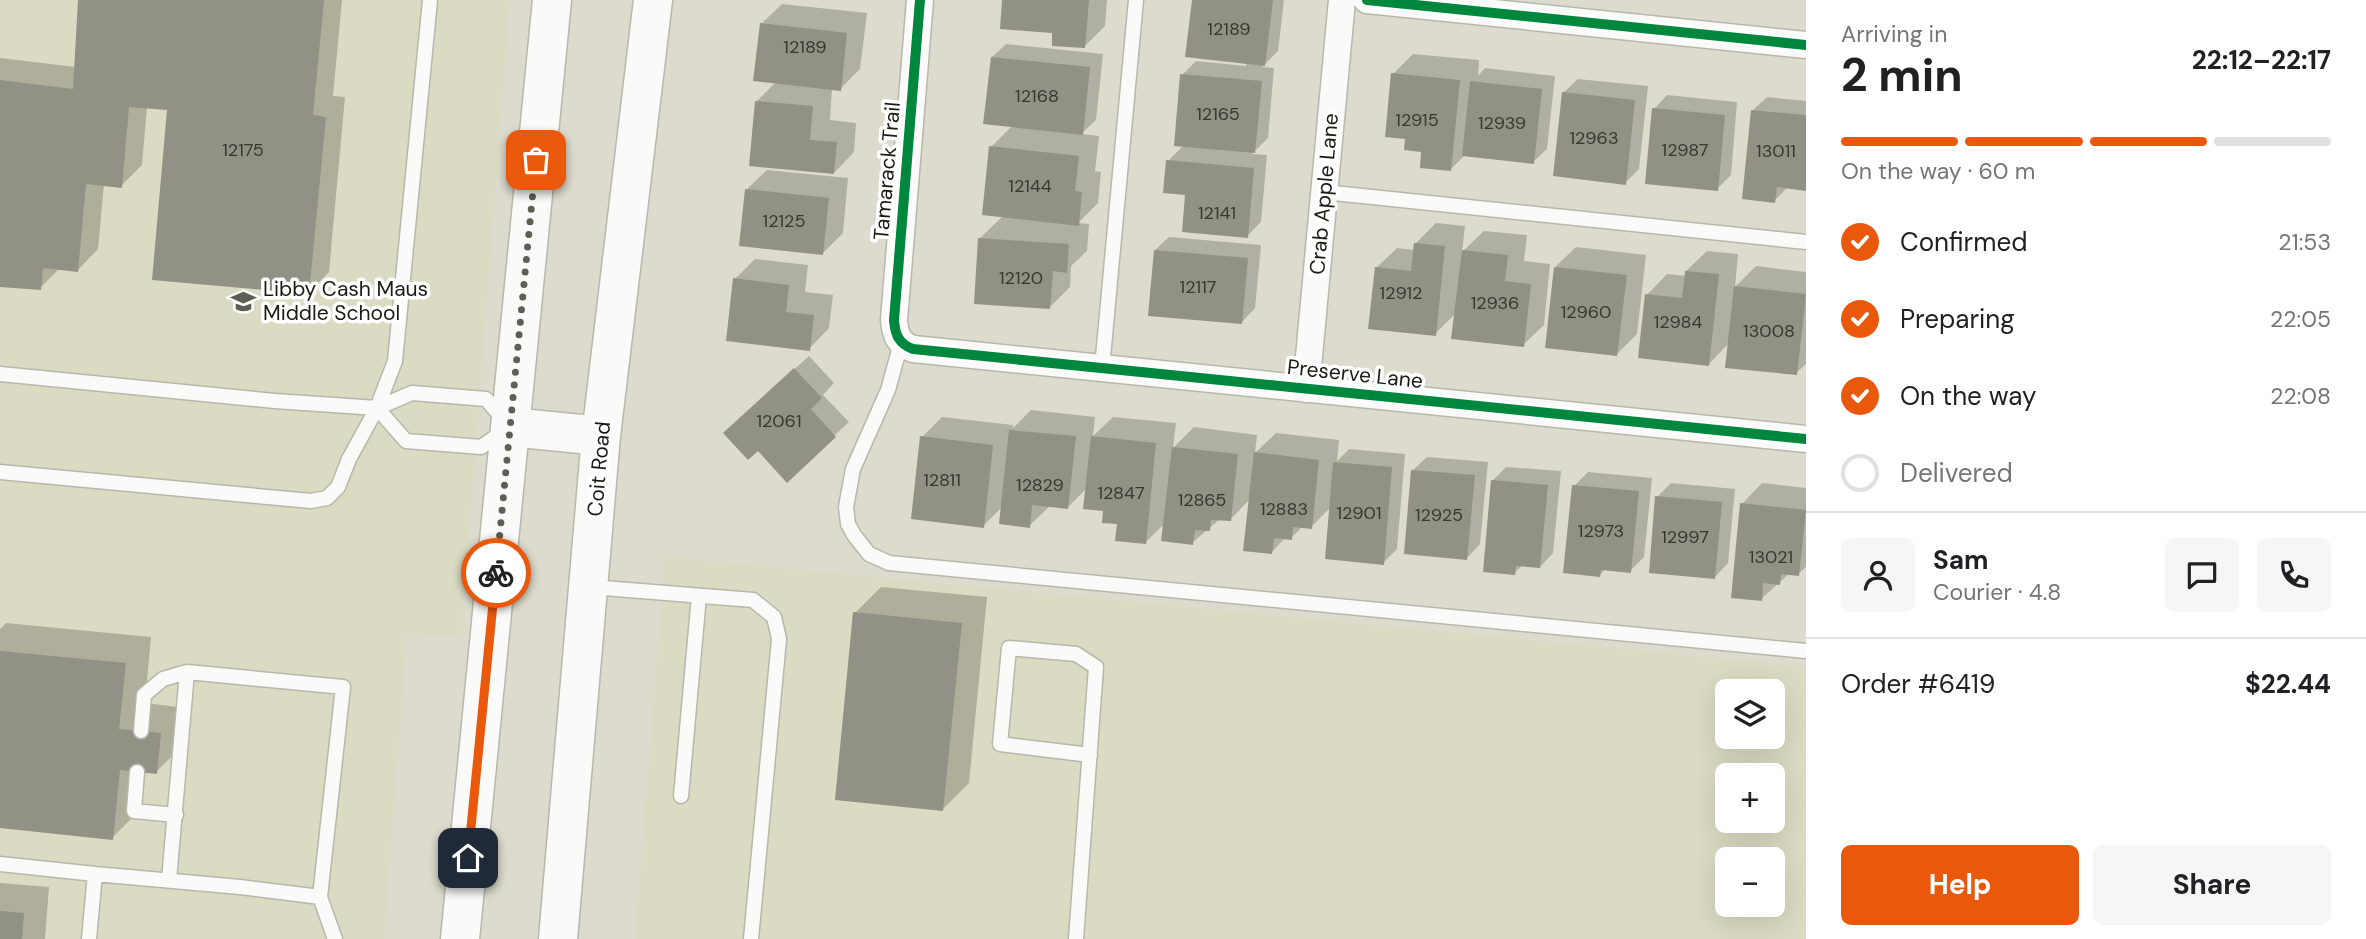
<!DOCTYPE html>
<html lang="en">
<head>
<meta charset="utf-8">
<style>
  :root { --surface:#fff; --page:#f6f6f6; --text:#202124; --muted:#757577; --line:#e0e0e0; --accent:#ea580c }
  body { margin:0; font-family:"DM Sans",sans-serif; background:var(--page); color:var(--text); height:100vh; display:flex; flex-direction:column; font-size:26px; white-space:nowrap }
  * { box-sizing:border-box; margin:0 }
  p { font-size:23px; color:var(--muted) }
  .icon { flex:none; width:38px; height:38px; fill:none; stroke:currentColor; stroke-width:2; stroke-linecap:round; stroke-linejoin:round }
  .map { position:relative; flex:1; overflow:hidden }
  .side { display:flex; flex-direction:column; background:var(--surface); width:560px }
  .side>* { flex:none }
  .fabs { position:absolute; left:1715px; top:679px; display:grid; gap:14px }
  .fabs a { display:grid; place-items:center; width:70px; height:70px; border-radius:10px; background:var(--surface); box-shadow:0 7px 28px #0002; font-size:35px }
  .pin { position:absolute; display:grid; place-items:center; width:60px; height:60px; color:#fff; margin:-30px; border-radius:14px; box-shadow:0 4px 10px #0006 }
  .courier { position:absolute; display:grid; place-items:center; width:70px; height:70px; margin:-35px; border:5px solid #ea580c; border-radius:50%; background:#fff; color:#222; box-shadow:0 2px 9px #0007 }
  .headline em { font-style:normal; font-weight:700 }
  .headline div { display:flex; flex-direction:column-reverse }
  .headline { display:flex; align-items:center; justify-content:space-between; height:119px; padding:0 35px }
  h1 { font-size:46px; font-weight:700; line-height:52px }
  .bar { display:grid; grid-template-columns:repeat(4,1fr); gap:10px 7px; align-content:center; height:84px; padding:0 35px }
  .bar i { height:9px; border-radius:5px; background:var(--line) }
  .bar .on { background:var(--accent) }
  .bar p { grid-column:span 4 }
  .line { display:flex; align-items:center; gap:18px; padding:0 35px; border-top:2px solid var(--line) }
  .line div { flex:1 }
  .round { display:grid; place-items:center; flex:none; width:74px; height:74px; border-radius:10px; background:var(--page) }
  ol { padding:0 35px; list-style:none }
  li { display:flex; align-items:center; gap:21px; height:77px }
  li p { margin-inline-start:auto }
  li .icon { padding:7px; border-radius:50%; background:var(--accent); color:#fff; stroke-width:4 }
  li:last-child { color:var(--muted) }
  li i { width:38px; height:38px; border:4px solid var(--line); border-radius:50% }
  .action { display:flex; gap:14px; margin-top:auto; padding:14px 35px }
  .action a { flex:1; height:80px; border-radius:10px; background:var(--accent); color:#fff; font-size:28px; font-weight:700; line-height:80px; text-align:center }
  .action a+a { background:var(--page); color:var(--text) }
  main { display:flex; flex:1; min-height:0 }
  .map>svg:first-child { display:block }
  .built { fill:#dbdac2; fill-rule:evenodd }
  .shadow { fill:#0003 }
  .building { fill:#919186 }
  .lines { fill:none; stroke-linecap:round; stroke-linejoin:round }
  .lane-casing { stroke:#b7b7ac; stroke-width:17 }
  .street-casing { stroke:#b7b7ac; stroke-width:29 }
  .secondary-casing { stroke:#b7b7ac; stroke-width:41 }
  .lane { stroke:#fafaf8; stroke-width:14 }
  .street { stroke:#fafaf8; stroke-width:26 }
  .secondary { stroke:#fafaf8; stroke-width:38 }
  .cycleway-casing { stroke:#fff; stroke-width:15 }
  .cycleway { stroke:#00873e; stroke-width:10 }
  .done { stroke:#5f5e54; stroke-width:7; stroke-dasharray:0 12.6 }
  .route { stroke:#ea580c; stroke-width:9 }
  .labels { text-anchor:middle; stroke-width:7; stroke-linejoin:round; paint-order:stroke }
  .number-label { font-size:18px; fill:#38382f }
  .street-label { font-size:21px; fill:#1b1b12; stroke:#fff }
  .poi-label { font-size:21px; fill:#1b1b12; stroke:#fff; text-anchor:start }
</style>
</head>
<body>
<main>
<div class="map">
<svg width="1806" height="939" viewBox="0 0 1806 939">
  <rect width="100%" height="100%" fill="#dcdbce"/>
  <!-- built -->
  <path class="built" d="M0,0h510l-49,637 -54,-4 -23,306h-384z
    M665,557l1141,110v272h-1171zM1727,691h46v46h-46zM1727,775h46v46h-46zM1727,859h46v46h-46z"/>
  <!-- shadow -->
  <path class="shadow" d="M80,0h262l-9,96 12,1 -16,175 -20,20 -140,-183 -22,-2 -5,58 -21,21 -17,-2 -6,65 -20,21 -18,-2 -20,20 -40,-3v-227l76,9z
    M1004,0h103l-2,26 -21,21z
    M1194,0h90l-6,51 -16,16 12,1 -6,70 -16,16 15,1 -6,67 -14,14 -60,-43 -19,-32 16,-16 -2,-70 14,-14 50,5v-4z
    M782,4l85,9 -7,56 -20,20 -8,-1 -2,32 26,3 -2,29 -20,21 -77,-72 19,-19 -15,-58z
    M1006,44l97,10 -7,66 -15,14 18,2 -4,35 6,1 -3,31 -20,20 11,1 -2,27 -16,15 -1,21 -20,20 -70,-69 23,-22 -12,-69 21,-21 -20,-69z
    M1413,54l66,6 -1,16 7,-8 70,8 -8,73 -14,13 -68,-7 -14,14 -28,-18 -16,-13 -14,-64z
    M1578,79l70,7 -9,83 -14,14 -61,-91z
    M1667,95l70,7 -6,73 -14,14 -63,-80z
    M1767,97l39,4v88l-18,-2 -14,14 -21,-91z
    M767,170l81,8 -5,55 -21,21 -76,-64z
    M1436,223l29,3 -3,26 22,-21 43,4 -3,26 26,3 -6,61 -21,20 -67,-32 -21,21 -59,-66 21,-20 18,2 1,-7z
    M1169,237l92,8 -6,63 -13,14 -87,-72z
    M1576,247l70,8 -9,79 -20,20 -62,-87z
    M1707,251l31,3 -3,33 21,-21 50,6v92l-10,9 -67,-30 -20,21 -62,-69 20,-21 19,2v-5z
    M755,259l53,6 -3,27 28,3 -4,33 -20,21 -74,-70z
    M809,356l25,27 -11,12 26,27 -62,58 -29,-31 -19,-30z
    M1031,410l64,7 -2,19 20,-19 63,6 -3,25 21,-21 63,8 -2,18 21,-20 63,7 -2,21 12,-12 56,5 -8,95 -14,14 -52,-56 -20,20 -8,-1 -12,12 -5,-1 -14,15 -22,-53 -20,21 -10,-1 -28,24 -27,-20 -19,19 -27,-19 -32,-35 -19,19 -18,-1 -21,20 -26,-20 -20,20 -61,-89 20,-20 71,8v3z
    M1427,457l61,5 -8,82 -13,14 -54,-88z
    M1506,467l55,4 -8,82 -13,14 -17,-2 -9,8 -21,-93z
    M1588,472l64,6 -8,79 -14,14 -25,-2 -5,6 -26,-89z
    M1671,483l64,6 -7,74 -13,14 -58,-80z
    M1762,483l44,5v79l-8,7 -8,-1 -29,26 -19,-95z
    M881,587l106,10 -18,186 -26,26 -88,-196z
    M6,623l145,14 -6,66 41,5 -4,38 -26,26 -13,-1 -5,41 -26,26 -112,-11v-198z
    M0,883l49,4 -4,52h-45z"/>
  <!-- building -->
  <path class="building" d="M78,0h246l-11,115 13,2 -17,177 -157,-14 15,-170 -38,-3 -7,81 -36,-4 -8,88 -35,-4 -2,22 -41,-3v-207l73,9z
    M1002,0h87l-4,48 -33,-2v-13l-52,-4z
    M1192,0h81l-8,66 -80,-9z
    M760,23l87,10 -6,58 -88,-10z
    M991,57l99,10 -7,68 -100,-11z
    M1391,73l69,7 -9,91 -31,-3 1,-16 -17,-2 1,-11 -20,-2z
    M1180,74l82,7 -7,72 -81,-7z
    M1470,81l72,8 -8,75 -72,-8z
    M1562,92l73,8 -9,85 -73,-9z
    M755,101l58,5 -3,34 27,2 -3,32 -85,-8z
    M1652,108l73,7 -7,76 -73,-7z
    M1751,110l55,5v76l-29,-4 -2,16 -33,-4z
    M989,146l90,10 -4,35 7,1 -3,34 -97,-11z
    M1166,160l88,8 -6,70 -66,-6 3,-37 -22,-2z
    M745,189l84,9 -6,57 -84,-9z
    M978,238l91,6 -2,29 -14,-2 -3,38 -76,-5z
    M1414,243l31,3 -9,90 -68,-7 7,-62 36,4z
    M1154,250l94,8 -6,66 -94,-8z
    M1462,250l46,5 -3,26 26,3 -7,63 -73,-8z
    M1554,267l73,8 -10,81 -72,-8z
    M1685,271l34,3 -10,92 -71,-8 7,-64 37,4z
    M733,278l56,7 -3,27 28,3 -4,36 -84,-10z
    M1734,286l72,8 -9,81 -72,-7z
    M794,368l28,30 -11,11 25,28 -49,46 -29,-32 -10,9 -25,-27z
    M1009,430l67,6 -8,73 -36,-4 -2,23 -31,-4z
    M920,436l73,9 -9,83 -73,-9z
    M1091,436l65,7 -10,101 -31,-3 2,-17 -15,-1 1,-12 -20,-2z
    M1172,447l66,7 -7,67 -20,-1 -1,11 -15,-1 -2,15 -32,-4z
    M1254,452l65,8 -7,69 -19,-2 -1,13 -18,-2 -2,16 -29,-3z
    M1333,462l59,5 -8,98 -59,-6z
    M1411,470l64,5 -8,85 -63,-6z
    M1491,480l57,5 -8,83 -24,-2 -1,9 -32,-3z
    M1572,485l67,6 -8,82 -30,-3 -1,7 -37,-4z
    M1655,496l67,6 -7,77 -66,-6z
    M1740,503l66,7 -7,66 -18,-2 -1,11 -17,-2 -1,18 -31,-3z
    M853,612l109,11 -19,188 -108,-11z
    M0,651l126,12 -7,66 42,4 -4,41 -37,-4 -7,70 -113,-12z
    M0,911l24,2 -2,26h-22z"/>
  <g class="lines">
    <defs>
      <path id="lane" d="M1324,192l482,50
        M901,343l-13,47 -35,79 -7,38 2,17 6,11 15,19 20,9 917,88
        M1102,368l34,-368
        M0,374l275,27 102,7 35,-15 74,6 24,28 -29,20 -75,-6 -29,-33
        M0,472l311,29 16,-3 11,-11 11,-28 28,-51 18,-47 35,-361
        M591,587l162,13 21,17 5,22 -28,300
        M141,731l3,-36 19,-16 24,-7
        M137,772l-3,39 42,4
        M681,796l18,-200
        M0,864l95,10
        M169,880l18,-208 156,15 -23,210
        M89,939l6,-65 145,13 80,10 15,42
        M1076,939l20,-272 -20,-13 -67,-6 -9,96 90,11"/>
      <path id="street" d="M920,0l-26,320c1,15 5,24 19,29l893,90
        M1367,0l439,45
        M1306,389l36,-389"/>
      <path id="secondary" d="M510,427l91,9
        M460,939l92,-939
        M558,939l43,-503 52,-436"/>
    </defs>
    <!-- lane casing -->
    <use href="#lane" class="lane-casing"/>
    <!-- street casing -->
    <use href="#street" class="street-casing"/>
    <!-- secondary casing -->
    <use href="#secondary" class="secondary-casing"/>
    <!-- lane -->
    <use href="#lane" class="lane"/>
    <!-- street -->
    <use href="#street" class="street"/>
    <!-- secondary -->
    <use href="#secondary" class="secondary"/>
    <defs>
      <path id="cycleway" d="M920,0l-26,320c1,15 5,24 19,29l893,90
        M1367,0l439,45"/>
    </defs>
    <!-- cycleway casing -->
    <use href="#cycleway" class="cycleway-casing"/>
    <!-- cycleway -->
    <use href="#cycleway" class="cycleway"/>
  </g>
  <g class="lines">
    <!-- done -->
    <path class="done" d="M496,573l40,-413"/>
    <!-- route -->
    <path class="route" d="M468,858l28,-285"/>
  </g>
  <!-- icons -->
  <defs>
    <symbol id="school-bare" viewBox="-9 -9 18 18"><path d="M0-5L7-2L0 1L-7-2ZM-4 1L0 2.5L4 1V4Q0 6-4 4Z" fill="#5f5e54" stroke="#fff" stroke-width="2.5" paint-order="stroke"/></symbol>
  </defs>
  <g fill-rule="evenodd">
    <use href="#school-bare" x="226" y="284" width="35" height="35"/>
  </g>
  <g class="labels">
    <!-- number labels -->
    <g class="number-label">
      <text x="1229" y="35">12189</text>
      <text x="805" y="53">12189</text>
      <text x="1037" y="102">12168</text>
      <text x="1218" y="120">12165</text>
      <text x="1417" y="126">12915</text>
      <text x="1502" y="129">12939</text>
      <text x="1594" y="144">12963</text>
      <text x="243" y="156">12175</text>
      <text x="1685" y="156">12987</text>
      <text x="1776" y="157">13011</text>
      <text x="1030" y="192">12144</text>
      <text x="1217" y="219">12141</text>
      <text x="784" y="227">12125</text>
      <text x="1021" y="284">12120</text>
      <text x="1198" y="293">12117</text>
      <text x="1401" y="299">12912</text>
      <text x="1495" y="309">12936</text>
      <text x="1586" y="318">12960</text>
      <text x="1678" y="328">12984</text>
      <text x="1769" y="337">13008</text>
      <text x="779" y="427">12061</text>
      <text x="942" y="486">12811</text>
      <text x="1040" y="491">12829</text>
      <text x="1121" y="499">12847</text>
      <text x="1202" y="506">12865</text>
      <text x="1284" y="515">12883</text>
      <text x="1359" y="519">12901</text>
      <text x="1439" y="521">12925</text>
      <text x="1601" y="537">12973</text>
      <text x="1685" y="543">12997</text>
      <text x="1771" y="563">13021</text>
    </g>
    <!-- street labels -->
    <g class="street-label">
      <text transform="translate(887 171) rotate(-85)" y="7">Tamarack Trail</text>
      <text transform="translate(1324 194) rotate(-85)" y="7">Crab Apple Lane</text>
      <text transform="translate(1355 374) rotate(6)" y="7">Preserve Lane</text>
      <text transform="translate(599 469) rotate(-85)" y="7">Coit Road</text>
    </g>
    <!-- poi labels -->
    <g class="poi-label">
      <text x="263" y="296">Libby Cash Maus<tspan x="263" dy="24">Middle School</tspan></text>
    </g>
  </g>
</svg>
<div class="fabs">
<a><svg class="icon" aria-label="layers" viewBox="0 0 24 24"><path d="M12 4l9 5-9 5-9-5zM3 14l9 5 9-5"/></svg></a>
<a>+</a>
<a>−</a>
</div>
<div class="pin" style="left:536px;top:160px;background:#ea580c"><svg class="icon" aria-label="bag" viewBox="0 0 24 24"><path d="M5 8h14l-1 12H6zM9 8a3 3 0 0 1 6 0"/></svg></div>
<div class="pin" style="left:468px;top:858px;background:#1f2937"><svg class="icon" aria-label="home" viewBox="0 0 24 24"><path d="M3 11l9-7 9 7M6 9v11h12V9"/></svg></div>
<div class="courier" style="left:496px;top:573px"><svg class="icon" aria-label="bike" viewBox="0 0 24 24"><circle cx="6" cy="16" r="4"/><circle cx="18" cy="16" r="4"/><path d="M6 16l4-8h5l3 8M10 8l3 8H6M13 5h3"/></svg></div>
</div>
<section class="side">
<div class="headline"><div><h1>2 min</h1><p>Arriving in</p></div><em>22:12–22:17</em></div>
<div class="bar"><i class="on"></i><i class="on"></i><i class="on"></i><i></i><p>On the way · 60 m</p></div>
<ol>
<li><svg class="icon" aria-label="check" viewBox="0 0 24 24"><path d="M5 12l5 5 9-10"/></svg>Confirmed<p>21:53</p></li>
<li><svg class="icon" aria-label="check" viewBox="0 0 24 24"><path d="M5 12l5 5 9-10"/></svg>Preparing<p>22:05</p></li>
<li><svg class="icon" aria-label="check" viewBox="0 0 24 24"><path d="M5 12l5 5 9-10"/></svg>On the way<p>22:08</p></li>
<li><i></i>Delivered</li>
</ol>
<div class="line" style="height:126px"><a class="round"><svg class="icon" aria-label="person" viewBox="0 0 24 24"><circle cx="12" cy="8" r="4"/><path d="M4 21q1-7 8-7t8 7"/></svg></a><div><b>Sam</b><p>Courier · 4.8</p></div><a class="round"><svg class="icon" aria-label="chat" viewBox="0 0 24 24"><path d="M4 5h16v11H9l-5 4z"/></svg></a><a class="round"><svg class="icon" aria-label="phone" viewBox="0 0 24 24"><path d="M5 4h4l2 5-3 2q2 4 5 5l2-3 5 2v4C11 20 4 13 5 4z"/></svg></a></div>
<div class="line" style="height:91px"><div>Order #6419</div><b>$22.44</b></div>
<div class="action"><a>Help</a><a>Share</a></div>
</section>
</main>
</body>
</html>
